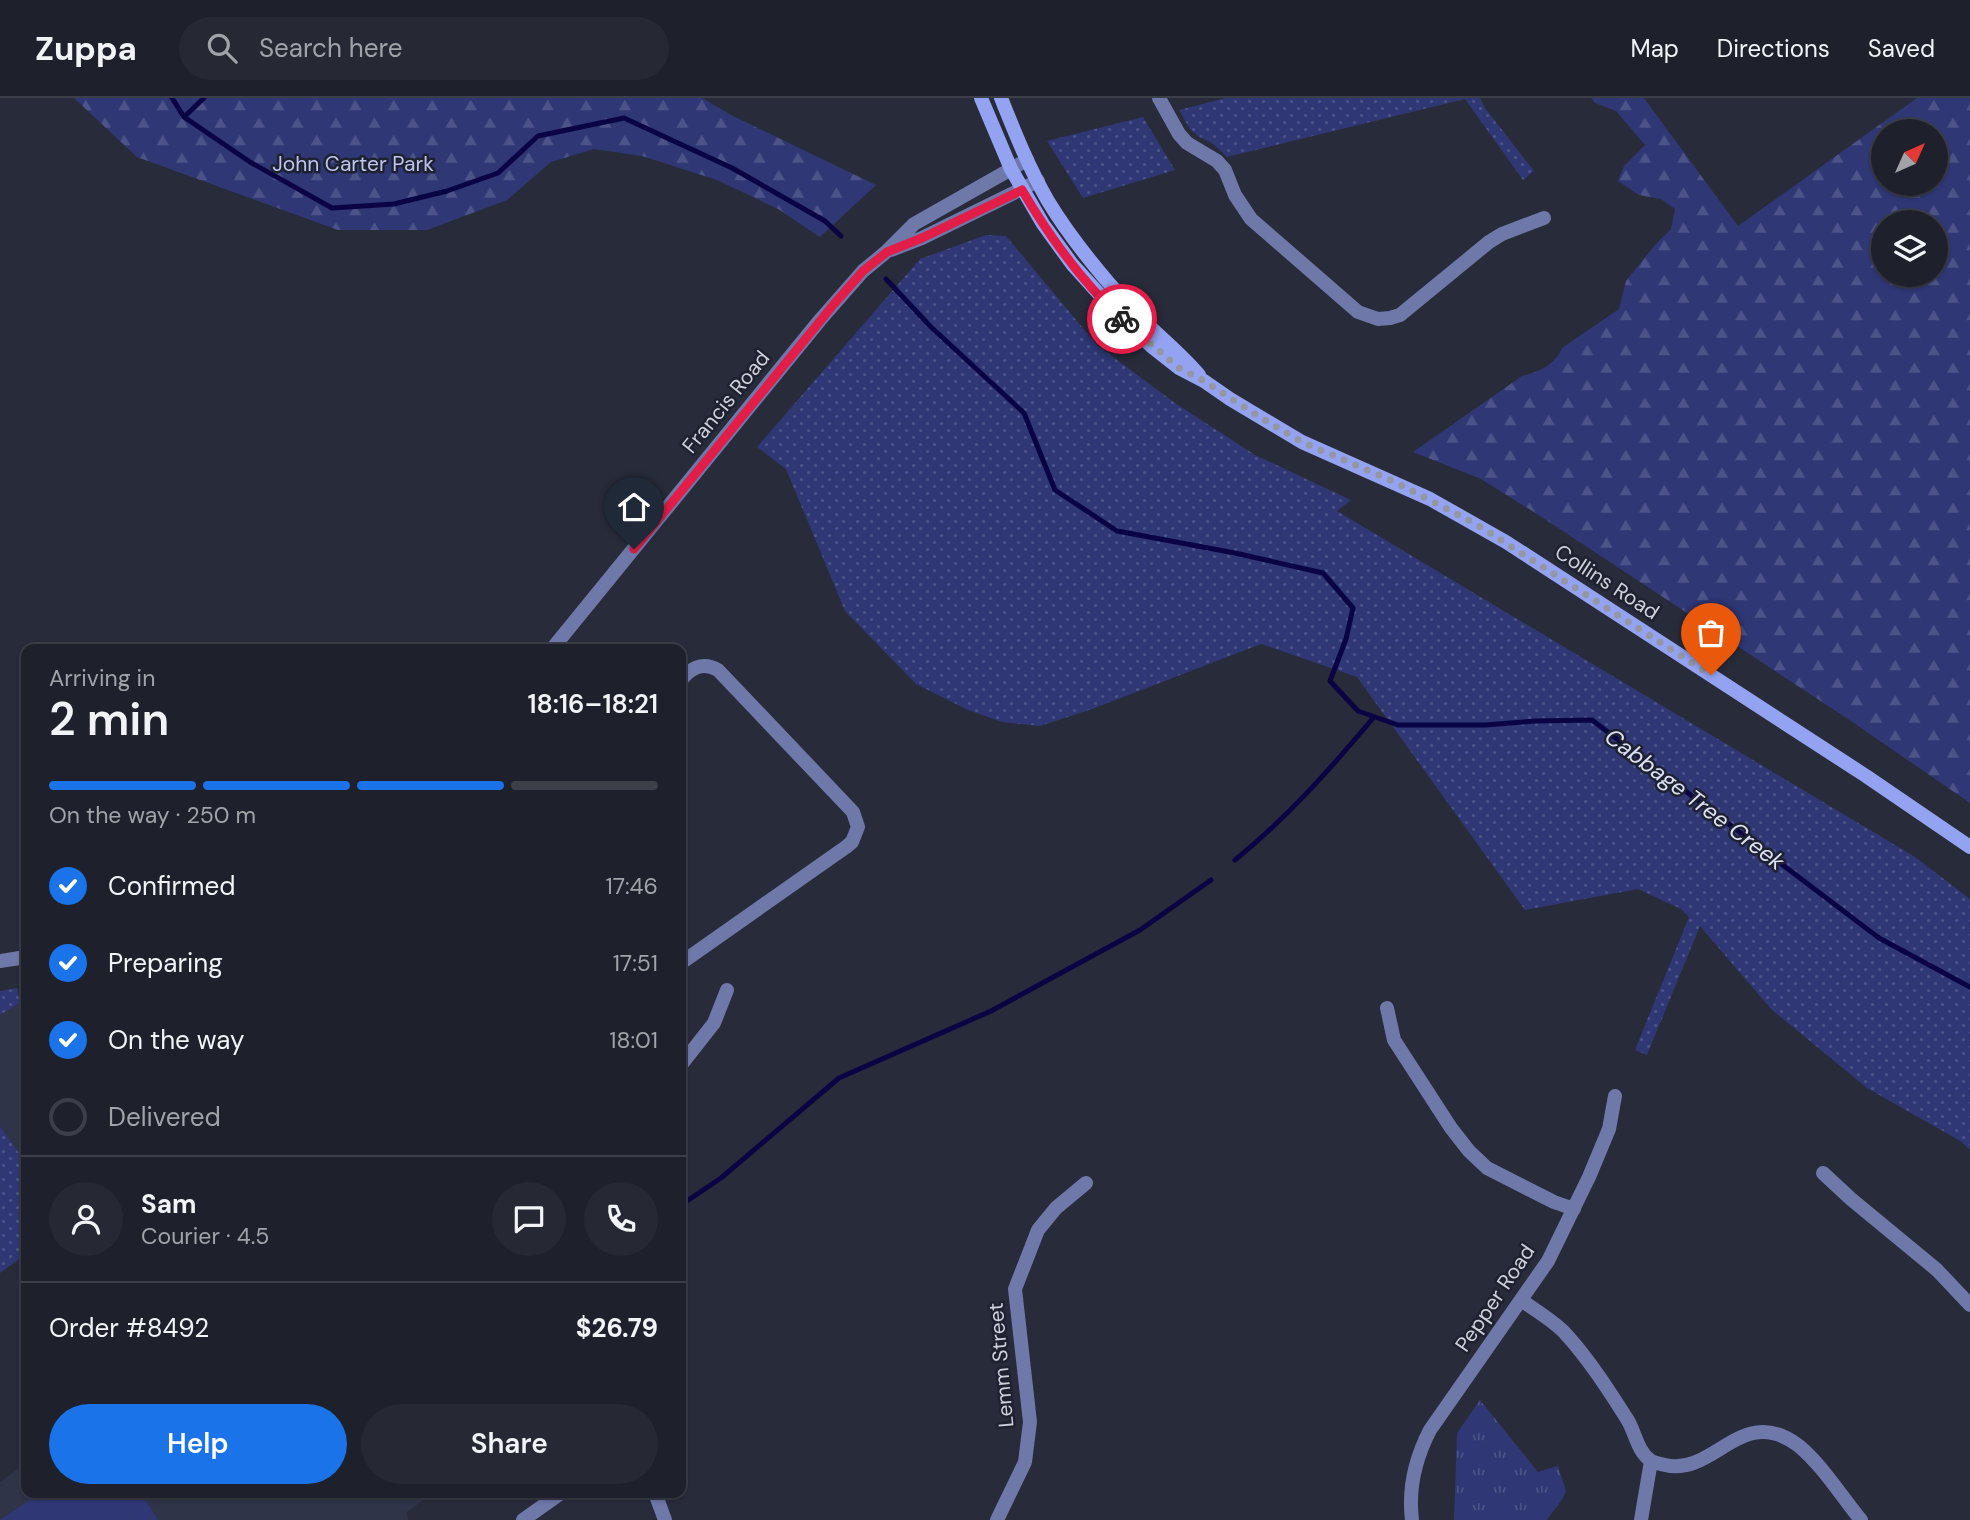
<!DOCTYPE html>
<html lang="en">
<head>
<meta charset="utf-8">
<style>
  :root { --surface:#1e202c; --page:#262834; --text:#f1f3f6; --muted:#a1a3a9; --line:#3c3e48; --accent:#1a73e8 }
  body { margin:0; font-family:"DM Sans",sans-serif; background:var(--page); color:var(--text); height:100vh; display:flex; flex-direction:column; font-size:26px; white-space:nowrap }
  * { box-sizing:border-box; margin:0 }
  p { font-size:23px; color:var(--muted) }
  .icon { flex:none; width:38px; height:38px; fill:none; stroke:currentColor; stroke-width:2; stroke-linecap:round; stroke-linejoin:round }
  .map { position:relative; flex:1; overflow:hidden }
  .drawer { position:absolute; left:21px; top:546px; width:665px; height:854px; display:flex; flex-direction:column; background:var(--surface); border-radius:14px; box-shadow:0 2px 5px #0004,0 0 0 2px var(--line) }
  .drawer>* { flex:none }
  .needle { width:46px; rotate:45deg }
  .buttons { position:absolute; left:1871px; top:21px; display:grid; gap:14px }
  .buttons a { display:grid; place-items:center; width:77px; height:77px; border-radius:50%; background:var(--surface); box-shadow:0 2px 5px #0004,0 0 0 2px var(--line); font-size:35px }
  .pin { position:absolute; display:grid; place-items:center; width:60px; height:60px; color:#fff; margin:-72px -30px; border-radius:50% 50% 50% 0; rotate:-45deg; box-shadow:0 0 7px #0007 }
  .pin .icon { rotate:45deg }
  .courier { position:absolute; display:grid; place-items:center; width:70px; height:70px; margin:-35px; border:5px solid #e11d48; border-radius:50%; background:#fff; color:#222; box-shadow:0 2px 9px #0007 }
  .overview em { font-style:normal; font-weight:600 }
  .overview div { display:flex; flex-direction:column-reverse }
  .overview { display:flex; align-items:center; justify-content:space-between; height:119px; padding:0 28px }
  h1 { font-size:46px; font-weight:600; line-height:52px }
  .bar { display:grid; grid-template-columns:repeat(4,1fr); gap:10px 7px; align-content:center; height:84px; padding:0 28px }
  .bar i { height:9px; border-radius:5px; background:var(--line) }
  .bar .active { background:var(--accent) }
  .bar p { grid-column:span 4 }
  .line { display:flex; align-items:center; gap:18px; padding:0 28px; border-top:2px solid var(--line) }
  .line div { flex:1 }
  .round { display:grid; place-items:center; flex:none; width:74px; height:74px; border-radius:37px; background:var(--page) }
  ol { padding:0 28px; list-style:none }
  li { display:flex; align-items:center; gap:21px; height:77px }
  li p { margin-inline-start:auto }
  li .icon { padding:7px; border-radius:50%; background:var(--accent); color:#fff; stroke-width:4 }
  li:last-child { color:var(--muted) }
  li i { width:38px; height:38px; border:4px solid var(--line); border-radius:50% }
  .action { display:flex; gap:14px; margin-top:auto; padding:14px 28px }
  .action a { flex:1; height:80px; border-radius:42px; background:var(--accent); color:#fff; font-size:28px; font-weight:600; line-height:80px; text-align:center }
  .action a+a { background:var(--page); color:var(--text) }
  header { display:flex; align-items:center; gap:42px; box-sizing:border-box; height:98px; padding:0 35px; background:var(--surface); border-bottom:2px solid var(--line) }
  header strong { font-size:33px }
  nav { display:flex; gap:38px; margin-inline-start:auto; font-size:24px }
  .search { width:490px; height:63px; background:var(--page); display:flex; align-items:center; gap:18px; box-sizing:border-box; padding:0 24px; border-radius:38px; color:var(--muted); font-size:26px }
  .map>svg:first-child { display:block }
  .built { fill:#303449 }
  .grass { fill:url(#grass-tufts) }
  .forest { fill:url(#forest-firs); fill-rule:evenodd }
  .park { fill:url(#park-dots) }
  .pitch { fill:#2f3775 }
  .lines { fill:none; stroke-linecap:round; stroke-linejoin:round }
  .stream { stroke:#0b0444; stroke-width:5 }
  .minor { stroke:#6e78a9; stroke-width:14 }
  .tertiary { stroke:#6e78a9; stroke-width:14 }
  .secondary { stroke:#93a3f2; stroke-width:14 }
  .done { stroke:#9497a2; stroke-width:7; stroke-dasharray:0 12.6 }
  .route { stroke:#e11d48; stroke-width:9 }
  .labels { text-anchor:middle; stroke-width:5; stroke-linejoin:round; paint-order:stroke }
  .park-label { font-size:21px; fill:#bdc6ed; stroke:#1e212f }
  .street-label { font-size:21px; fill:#ced1da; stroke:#1e212f }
  .water-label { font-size:23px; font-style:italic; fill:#dce1f5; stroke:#1e212f }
</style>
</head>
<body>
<header>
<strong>Zuppa</strong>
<div class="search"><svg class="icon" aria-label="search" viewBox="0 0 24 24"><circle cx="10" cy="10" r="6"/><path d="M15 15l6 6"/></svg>Search here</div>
<nav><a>Map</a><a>Directions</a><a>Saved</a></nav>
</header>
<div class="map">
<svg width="1970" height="1422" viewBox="0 0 1970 1422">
  <defs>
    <pattern id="grass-tufts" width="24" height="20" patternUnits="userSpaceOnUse" patternTransform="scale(1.75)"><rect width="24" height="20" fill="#2f3775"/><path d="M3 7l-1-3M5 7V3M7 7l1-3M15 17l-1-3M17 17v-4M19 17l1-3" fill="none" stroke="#4c5388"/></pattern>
    <pattern id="forest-firs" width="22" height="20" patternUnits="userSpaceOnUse" patternTransform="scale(1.75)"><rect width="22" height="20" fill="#2f3775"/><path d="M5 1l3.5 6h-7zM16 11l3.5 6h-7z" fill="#4c5388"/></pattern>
    <pattern id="park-dots" width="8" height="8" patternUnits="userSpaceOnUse" patternTransform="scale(1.75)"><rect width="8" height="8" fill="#2f3775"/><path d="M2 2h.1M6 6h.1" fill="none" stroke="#4c5388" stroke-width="1.8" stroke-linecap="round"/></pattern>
  </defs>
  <rect width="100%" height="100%" fill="#282b3a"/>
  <!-- built -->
  <path class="built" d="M26,904v161l-26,-37v-111l20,-12z
    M26,1365v30h407l-26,19 1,8h-408v-38z"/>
  <!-- grass -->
  <path class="grass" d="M1480,1302l58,72 20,-6 8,25 -3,7 -16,22h-93l3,-87z"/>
  <!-- forest -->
  <path class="forest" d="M74,0h628l29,17 145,70 -56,52 -42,-28 -61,-29 -75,-24 -48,-7 -43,13 -44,38 -80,30h-89l-201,-73z
    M1591,0h53l94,128 179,-128h53v705l-119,-82 -314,-207 -56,-35 -68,-27 109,-76c17,-4 33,-11 40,-28l57,-39 7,-28 29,-36 16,-16 4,-20 -14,-10 -22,-4 -21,-14 6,-15 21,-21 -29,-34 -21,-8zM1883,33h53v53h-53zM1883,124h53v53h-53z"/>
  <!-- park -->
  <path class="park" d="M1226,0h254l5,10 49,63 -11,9 -58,-81 -238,58 -14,-13 -15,-8 -8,-7 -11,-19z
    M1143,19l32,53 -92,28 -36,-57z
    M986,137l20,1 91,109 78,58 80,52 96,45 -14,11 578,346 55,42v251l-8,-8 -95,-54 -96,-79 -71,-83 -53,129 -12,-5 54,-133 -8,-8 -43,-20 -113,21 -168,-233 -96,-33 -169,65 -52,17 -38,-4 -34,-12 -52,-26 -71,-73 -59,-142 -29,-22 163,-188z
    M17,890l3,15 -20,12v-24z
    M0,1028l26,37v91l-26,19z"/>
  <!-- pitch -->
  <path class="pitch" d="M40,1395h101l17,27h-158z"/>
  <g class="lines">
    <!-- stream -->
    <path class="stream" d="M172,0l12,19 66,45 82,46 62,-4 53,-13 51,-18 40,-37 86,-18 108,50 93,53 16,15
      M184,19l20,-19
      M886,181l45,48 93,86 31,77 62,41 118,22 88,20 30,35 -7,31 -16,42 28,30 40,14h88l49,-4 57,-1 287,218 91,49
      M1235,762c52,-42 96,-92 139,-143
      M681,1107l40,-27 118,-100 152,-67 149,-81 71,-50"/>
    <!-- minor -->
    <path class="minor" d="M1159,0l20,36 8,9 30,18 8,9 10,25 16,24 107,93 20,7 12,-1 10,-3 89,-73 13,-8 42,-16
      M681,582c10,-12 21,-19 37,-10l135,142 5,15 -6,15 -6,5 -165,116
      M1387,910l7,32 57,88 18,23 18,17 67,34 20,7
      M681,967l33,-42 13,-33
      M1823,1075l28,26 86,71 33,35
      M1521,1202c14,10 31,20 43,32 24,26 44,57 63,87 8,12 10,32 23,41 4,3 11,4 15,5 49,12 77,-63 134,-19 23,19 43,51 62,74
      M523,1422l38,-27
      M997,1422l28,-58 5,-40 -15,-133 23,-59 18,-22 30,-25
      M1412,1422c-4,-32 3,-61 18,-90l118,-169 41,-84 20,-48 6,-33
      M1641,1422l10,-59"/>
    <!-- tertiary -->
    <path class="tertiary" d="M891,152l31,-12 116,-57
      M552,551l268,-329 43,-49 23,-19 28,-28 113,-64
      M0,863l26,-4
      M655,1395l10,27"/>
    <!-- secondary -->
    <path class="secondary" d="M981,0l30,71 32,55 29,40 47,52 32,30 28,22 25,13 26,18 72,43 128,57 76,43 360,234 104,71
      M1001,0c14,35 28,70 47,103 23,38 52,73 82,106 22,24 48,43 69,68"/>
  </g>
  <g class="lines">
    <!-- done -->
    <path class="done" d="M1122,221l57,49 25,13 54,35 44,26 93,40 81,42 235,151"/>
    <!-- route -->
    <path class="route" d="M634,451l200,-245 29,-33 24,-19 35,-14 100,-48c27,46 60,92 100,129"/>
  </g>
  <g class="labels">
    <!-- park labels -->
    <g class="park-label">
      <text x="353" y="73">John Carter Park</text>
    </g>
    <!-- street labels -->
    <g class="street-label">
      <text transform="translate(726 304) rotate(-51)" y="7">Francis Road</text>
      <text transform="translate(1607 484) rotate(33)" y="7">Collins Road</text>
      <text transform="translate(1495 1200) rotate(-56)" y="7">Pepper Road</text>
      <text transform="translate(1001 1267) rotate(-95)" y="7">Lemm Street</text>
    </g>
    <!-- water labels -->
    <g class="water-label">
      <text transform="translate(1695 701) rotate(37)" y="8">Cabbage Tree Creek</text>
    </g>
  </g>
</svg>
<div class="buttons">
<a><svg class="needle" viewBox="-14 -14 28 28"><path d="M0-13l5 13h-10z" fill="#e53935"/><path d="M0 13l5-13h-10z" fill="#a1a3a9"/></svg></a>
<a><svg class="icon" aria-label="layers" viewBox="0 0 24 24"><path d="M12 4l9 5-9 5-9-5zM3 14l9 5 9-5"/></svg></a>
</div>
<div class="pin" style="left:1711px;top:577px;background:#ea580c"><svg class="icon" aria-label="bag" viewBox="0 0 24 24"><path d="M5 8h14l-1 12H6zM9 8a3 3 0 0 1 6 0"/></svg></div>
<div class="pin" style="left:634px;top:451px;background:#1f2937"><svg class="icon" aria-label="home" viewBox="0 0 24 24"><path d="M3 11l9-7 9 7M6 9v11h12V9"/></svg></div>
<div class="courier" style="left:1122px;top:221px"><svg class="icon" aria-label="bike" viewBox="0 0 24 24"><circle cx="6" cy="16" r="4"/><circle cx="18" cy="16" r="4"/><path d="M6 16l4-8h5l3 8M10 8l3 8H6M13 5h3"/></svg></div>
<section class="drawer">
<div class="overview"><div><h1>2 min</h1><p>Arriving in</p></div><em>18:16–18:21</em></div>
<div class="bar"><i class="active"></i><i class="active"></i><i class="active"></i><i></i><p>On the way · 250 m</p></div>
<ol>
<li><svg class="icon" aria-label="check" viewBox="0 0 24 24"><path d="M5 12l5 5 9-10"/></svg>Confirmed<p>17:46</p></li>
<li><svg class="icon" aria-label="check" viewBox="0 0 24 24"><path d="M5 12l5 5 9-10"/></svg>Preparing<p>17:51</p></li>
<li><svg class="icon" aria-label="check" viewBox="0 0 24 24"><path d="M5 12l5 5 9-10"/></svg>On the way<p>18:01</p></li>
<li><i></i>Delivered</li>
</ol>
<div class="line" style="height:126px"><a class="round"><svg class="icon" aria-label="person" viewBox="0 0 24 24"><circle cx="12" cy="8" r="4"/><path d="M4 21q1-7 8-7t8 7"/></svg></a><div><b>Sam</b><p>Courier · 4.5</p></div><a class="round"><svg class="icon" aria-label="chat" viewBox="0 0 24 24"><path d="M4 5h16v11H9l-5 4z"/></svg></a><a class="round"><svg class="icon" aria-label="phone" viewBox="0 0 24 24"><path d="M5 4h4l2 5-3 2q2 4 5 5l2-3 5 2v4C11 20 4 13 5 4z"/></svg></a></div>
<div class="line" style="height:91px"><div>Order #8492</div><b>$26.79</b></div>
<div class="action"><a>Help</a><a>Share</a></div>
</section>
</div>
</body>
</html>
